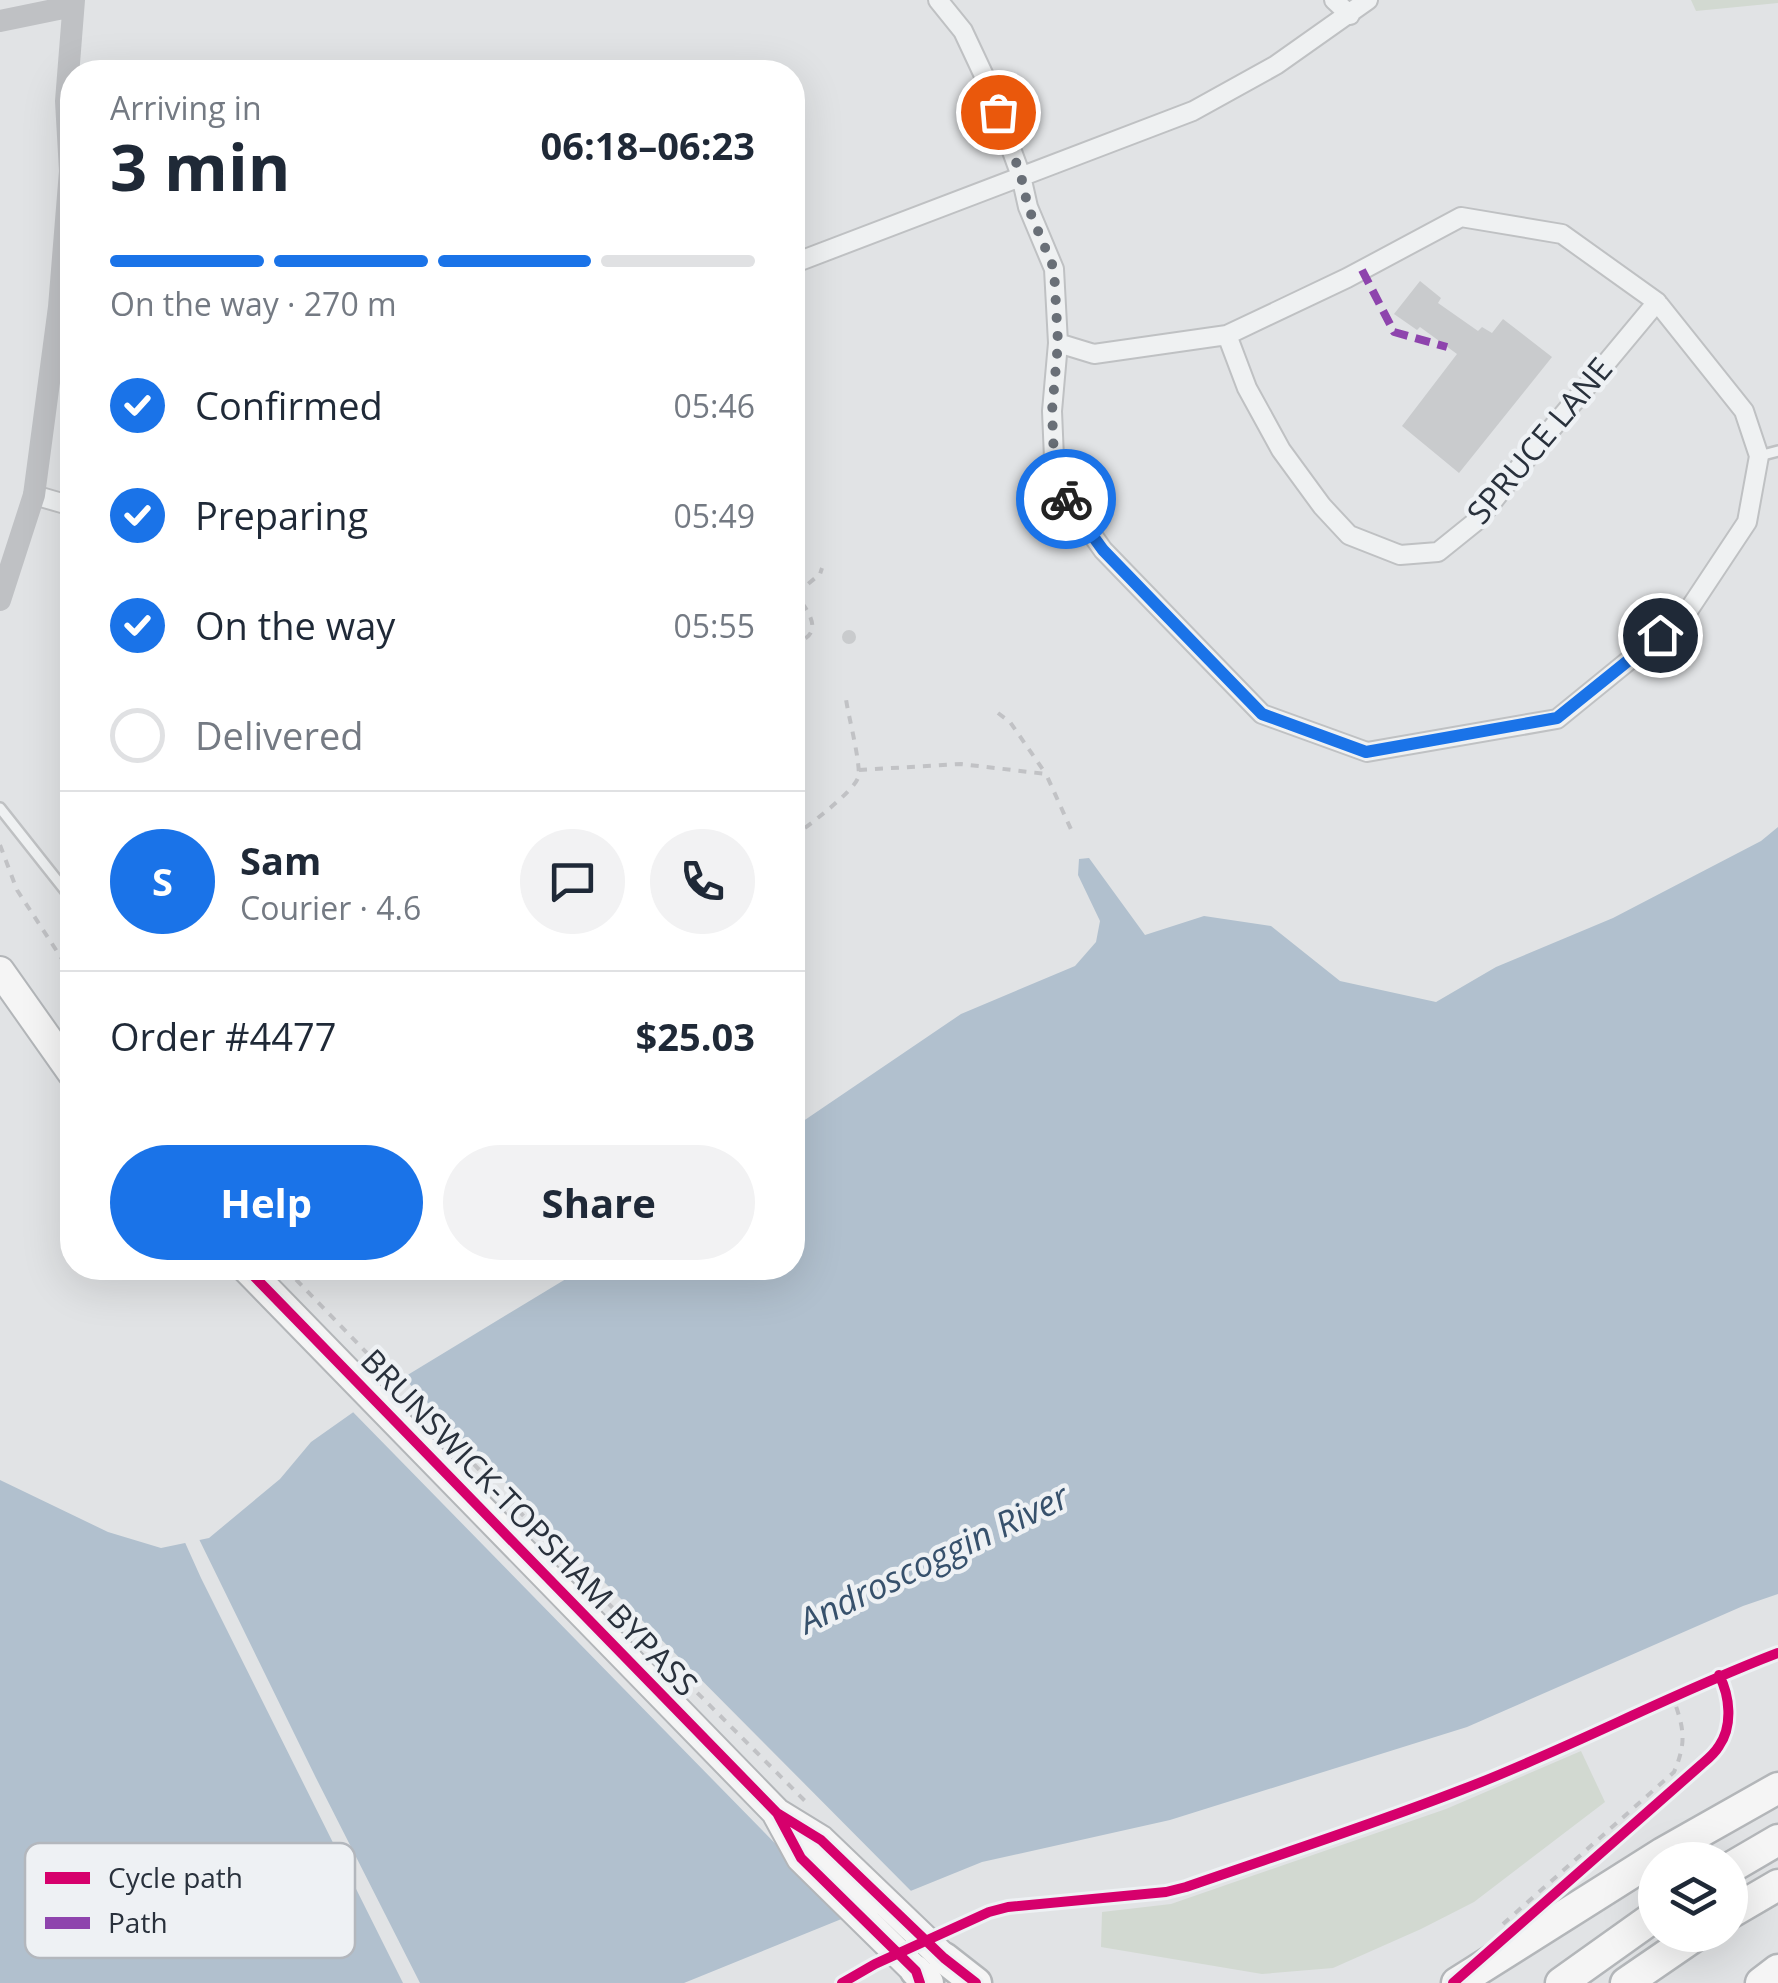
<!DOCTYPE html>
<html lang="en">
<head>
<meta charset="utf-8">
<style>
  :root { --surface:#fff; --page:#f2f2f3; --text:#1f2937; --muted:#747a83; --line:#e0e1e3; --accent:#1a73e8 }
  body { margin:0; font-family:"Open Sans",sans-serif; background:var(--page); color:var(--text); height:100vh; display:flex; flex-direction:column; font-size:38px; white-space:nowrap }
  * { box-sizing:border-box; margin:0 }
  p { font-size:32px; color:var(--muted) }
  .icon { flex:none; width:55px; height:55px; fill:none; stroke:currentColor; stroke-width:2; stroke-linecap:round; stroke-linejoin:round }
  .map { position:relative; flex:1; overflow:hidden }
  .panel { position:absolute; left:60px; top:60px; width:745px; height:1220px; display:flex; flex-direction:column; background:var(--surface); border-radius:40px; box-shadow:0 10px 40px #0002 }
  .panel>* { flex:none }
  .buttons { position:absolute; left:1638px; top:1842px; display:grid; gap:20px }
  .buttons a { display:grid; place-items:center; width:110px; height:110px; border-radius:50%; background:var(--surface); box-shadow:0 10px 40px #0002; font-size:50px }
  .pin { position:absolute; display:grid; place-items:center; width:85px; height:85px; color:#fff; margin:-42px; border:5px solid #fff; border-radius:50%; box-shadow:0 2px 10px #0007 }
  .courier { position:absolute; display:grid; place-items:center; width:100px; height:100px; margin:-50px; border:8px solid #1a73e8; border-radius:50%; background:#fff; color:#222; box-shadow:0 2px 12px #0007 }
  .summary em { font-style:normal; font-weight:700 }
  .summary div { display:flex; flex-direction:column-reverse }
  .summary { display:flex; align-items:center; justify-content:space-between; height:170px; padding:0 50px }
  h1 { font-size:65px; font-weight:700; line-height:75px }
  .bar { display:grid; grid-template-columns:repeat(4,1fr); gap:15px 10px; align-content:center; height:120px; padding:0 50px }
  .bar i { height:12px; border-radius:8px; background:var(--line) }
  .bar .selected { background:var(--accent) }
  .bar p { grid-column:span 4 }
  .line { display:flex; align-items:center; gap:25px; padding:0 50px; border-top:2px solid var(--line) }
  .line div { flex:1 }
  .round { display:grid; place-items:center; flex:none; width:105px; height:105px; border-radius:52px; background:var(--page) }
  ol { padding:0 50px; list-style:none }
  li { display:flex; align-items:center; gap:30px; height:110px }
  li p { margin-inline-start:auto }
  li .icon { padding:10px; border-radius:50%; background:var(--accent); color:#fff; stroke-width:4 }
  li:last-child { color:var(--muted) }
  li i { width:55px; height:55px; border:5px solid var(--line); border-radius:50% }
  .action { display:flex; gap:20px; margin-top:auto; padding:20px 50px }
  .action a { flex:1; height:115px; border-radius:60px; background:var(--accent); color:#fff; font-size:40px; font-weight:700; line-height:115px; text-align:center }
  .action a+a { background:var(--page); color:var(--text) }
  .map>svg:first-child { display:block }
  .green { fill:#d2d9d1 }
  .water { fill:#b1c0ce }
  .pier { fill:#e1e3e5 }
  .building { fill:#c9cbcd }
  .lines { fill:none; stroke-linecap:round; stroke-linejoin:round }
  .service-casing { stroke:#bfc1c3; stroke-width:14 }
  .minor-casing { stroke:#bfc1c3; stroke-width:22 }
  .trunk-casing { stroke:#b3b6b9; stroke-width:32 }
  .motorway-casing { stroke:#b3b6b9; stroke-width:35 }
  .path { stroke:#c1c2c5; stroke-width:4; stroke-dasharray:8 8; stroke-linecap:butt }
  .service { stroke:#eff1f2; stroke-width:9 }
  .minor { stroke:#eff1f2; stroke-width:18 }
  .secondary { stroke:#bfc1c4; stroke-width:22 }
  .trunk { stroke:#f5f5f5; stroke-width:28 }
  .motorway { stroke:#f5f5f5; stroke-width:30 }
  .quiet { stroke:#8e44ad; stroke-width:8; stroke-dasharray:15 8; stroke-linecap:butt }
  .cycleway-casing { stroke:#eef1f4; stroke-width:16 }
  .cycleway { stroke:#d6006c; stroke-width:10 }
  .done { stroke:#696f77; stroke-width:10; stroke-dasharray:0 18 }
  .route { stroke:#1a73e8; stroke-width:12 }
  .labels { text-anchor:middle; stroke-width:9; stroke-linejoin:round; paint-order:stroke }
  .street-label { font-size:32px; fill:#29313c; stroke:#eef1f4 }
  .water-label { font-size:35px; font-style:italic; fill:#37516c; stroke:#eef1f4 }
  .key { fill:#eef1f4; stroke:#b3b7bd; stroke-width:2.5 }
  .key-label { font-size:28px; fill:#29313c }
</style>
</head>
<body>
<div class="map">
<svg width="1778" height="1983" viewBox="0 0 1778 1983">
  <rect width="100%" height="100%" fill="#e1e3e5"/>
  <!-- green -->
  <path class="green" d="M1691,0h87v3l-82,8z
    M1581,1751l24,51 -131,100 -53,27 -88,39 -71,6 -161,-27 1,-35 69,-8 275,-95z"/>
  <!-- water -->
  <path class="water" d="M1778,827v767l-35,12 -276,121 -297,93 -188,42 -298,121h-684v-503l108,52 53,16 48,-10 71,-59 31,-37 85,-60 188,-114h208l1,-140 168,-114 114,-48 21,-24 4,-21 -22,-46 1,-16 10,-1 56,77 59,-19 67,10 69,55 96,21 60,-35 117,-49 148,-77z"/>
  <!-- pier -->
  <path class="pier" d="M400,1374l78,81 437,440 -64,26 -501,-512z
    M197,1535l119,243 104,205h-17l-202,-405 -18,-40z"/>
  <!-- building -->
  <path class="building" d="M1420,281l21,17 -3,5 40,28 4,-4 10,6 11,-14 49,38 -93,116 -57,-47 55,-72 -37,-27 -3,3 -23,-16z
    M792,612l8,7 -1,11 -7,3z
    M842 637a7 7 0 1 1 14 0a7 7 0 1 1-14 0Z"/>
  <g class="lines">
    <defs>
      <path id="service" d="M1759,456l19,-5
        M0,808l72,91"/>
      <path id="minor" d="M938,0l25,31 23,49 35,96 7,31 26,62 4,74 -6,68 3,71 48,68 159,164 105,38 190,-33 129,-105 61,-92 12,-66 -15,-45 -87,-109 -95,-68 -101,-17 -114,61 -120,57 -133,19 -36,-11
        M1334,0l16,15
        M792,264l401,-153 83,-46 92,-65
        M1227,335l20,53 34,62 41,56 27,29 51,20 38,-3 41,-33 39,-50 139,-167
        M34,495l38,11"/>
      <path id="trunk" d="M0,971l72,102
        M246,1268l531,545 44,27 123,118
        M777,1814l24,44 115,113"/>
      <path id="motorway" d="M1730,1868l48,-28
        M1730,1913l48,-28
        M944,1958l32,25
        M916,1971l12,12
        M1457,1983l206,-130 115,-65
        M1561,1983l94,-67
        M1626,1983l70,-48
        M1761,1983l17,-13"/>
    </defs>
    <!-- service casing -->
    <use href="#service" class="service-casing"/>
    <!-- minor casing -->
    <use href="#minor" class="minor-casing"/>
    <!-- trunk casing -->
    <use href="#trunk" class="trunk-casing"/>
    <!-- motorway casing -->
    <use href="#motorway" class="motorway-casing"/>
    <!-- path -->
    <path class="path" d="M792,591c15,17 37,44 0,53
      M796,594l24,-20 2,-6
      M998,713l12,9 36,52
      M859,770l102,-6 85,10 28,62
      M792,837c14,-9 61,-45 66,-59 4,-11 -10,-63 -12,-79
      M0,845l17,45 45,69 10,33
      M285,1268l307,319 216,217
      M1503,1924l171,-152c13,-30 10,-44 -1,-74"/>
    <!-- service -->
    <use href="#service" class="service"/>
    <!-- minor -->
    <use href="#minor" class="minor"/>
    <!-- secondary -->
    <path class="secondary" d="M0,21l73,-15
      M0,600l34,-105 25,-188 11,-136 -4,-70 8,-101"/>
    <!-- trunk -->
    <use href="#trunk" class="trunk"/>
    <!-- motorway -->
    <use href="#motorway" class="motorway"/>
    <!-- quiet -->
    <path class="quiet" d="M1362,270l32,62 53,15"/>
    <defs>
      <path id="cycleway" d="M246,1268l531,545 44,27 123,118 32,25
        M777,1813l24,45 115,113 4,12
        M842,1983l33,-19 114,-52 19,-5 158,-15 20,-5c92,-32 185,-62 275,-97 108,-41 209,-96 317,-137
        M1453,1983l249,-219c6,-5 13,-11 17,-18 14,-20 11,-50 0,-71"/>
    </defs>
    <!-- cycleway casing -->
    <use href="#cycleway" class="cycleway-casing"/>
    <!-- cycleway -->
    <use href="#cycleway" class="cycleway"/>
  </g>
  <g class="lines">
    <!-- done -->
    <path class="done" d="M998,112l23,64 7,31 26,62 4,74 -6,68 3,71 11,17"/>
    <!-- route -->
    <path class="route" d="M1066,499l37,51 159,164 104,38 191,-34 103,-83"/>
  </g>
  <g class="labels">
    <!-- street labels -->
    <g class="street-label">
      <text transform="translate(1540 441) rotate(-50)" y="11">SPRUCE LANE</text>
      <text transform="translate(529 1523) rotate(46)" y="11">BRUNSWICK-TOPSHAM BYPASS</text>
    </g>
    <!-- water labels -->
    <g class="water-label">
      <text transform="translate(934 1559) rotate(-26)" y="12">Androscoggin River</text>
    </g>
  </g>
  <!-- legend -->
  <rect x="25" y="1843" width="330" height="115" rx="15" class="key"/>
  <rect x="45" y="1872" width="45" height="12" fill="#d6006c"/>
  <rect x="45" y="1917" width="45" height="12" fill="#8e44ad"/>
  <g class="key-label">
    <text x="108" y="1888">Cycle path</text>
    <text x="108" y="1933">Path</text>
  </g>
</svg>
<div class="buttons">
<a><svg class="icon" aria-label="layers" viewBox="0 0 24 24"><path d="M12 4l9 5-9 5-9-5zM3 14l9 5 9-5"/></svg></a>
</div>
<div class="pin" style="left:998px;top:112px;background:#ea580c"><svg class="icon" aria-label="bag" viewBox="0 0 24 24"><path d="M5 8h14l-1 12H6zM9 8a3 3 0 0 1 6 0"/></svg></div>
<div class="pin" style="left:1660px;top:635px;background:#1f2937"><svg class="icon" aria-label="home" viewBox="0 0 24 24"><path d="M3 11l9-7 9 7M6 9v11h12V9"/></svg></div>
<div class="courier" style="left:1066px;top:499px"><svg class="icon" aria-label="bike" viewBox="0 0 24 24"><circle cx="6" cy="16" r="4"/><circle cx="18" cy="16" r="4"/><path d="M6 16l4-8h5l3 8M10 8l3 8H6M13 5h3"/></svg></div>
<section class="panel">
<div class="summary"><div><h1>3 min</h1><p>Arriving in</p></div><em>06:18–06:23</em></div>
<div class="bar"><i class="selected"></i><i class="selected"></i><i class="selected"></i><i></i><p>On the way · 270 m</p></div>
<ol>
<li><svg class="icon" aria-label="check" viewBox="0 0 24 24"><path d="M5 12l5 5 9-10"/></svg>Confirmed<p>05:46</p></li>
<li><svg class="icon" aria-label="check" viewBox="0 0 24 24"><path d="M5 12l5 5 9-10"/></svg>Preparing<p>05:49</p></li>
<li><svg class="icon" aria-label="check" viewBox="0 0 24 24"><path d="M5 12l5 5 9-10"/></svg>On the way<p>05:55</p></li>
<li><i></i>Delivered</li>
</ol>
<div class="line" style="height:180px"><b class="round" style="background:var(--accent);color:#fff">S</b><div><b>Sam</b><p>Courier · 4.6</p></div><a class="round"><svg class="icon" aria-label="chat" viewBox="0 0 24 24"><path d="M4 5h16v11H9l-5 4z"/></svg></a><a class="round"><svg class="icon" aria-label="phone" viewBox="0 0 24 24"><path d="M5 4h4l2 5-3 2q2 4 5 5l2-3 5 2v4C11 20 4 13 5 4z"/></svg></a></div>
<div class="line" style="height:130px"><div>Order #4477</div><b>$25.03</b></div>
<div class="action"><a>Help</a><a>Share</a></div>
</section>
</div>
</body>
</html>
